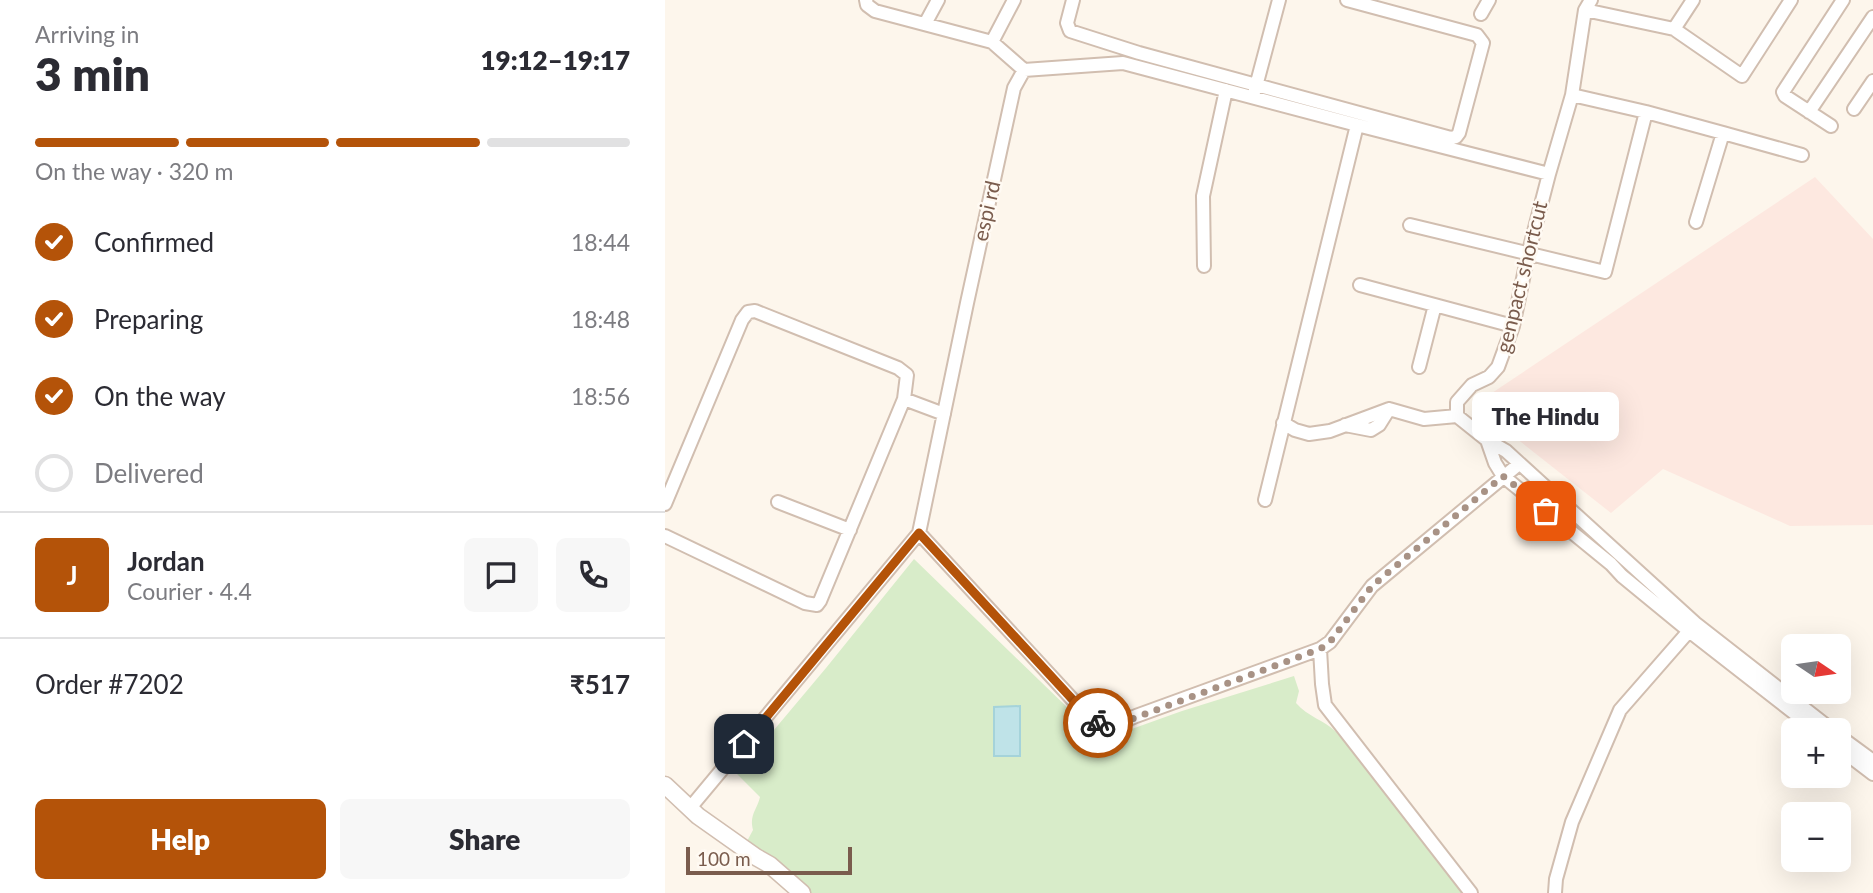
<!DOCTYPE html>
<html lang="en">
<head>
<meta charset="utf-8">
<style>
  :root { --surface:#fff; --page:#f7f7f7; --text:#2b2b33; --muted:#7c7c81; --line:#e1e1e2; --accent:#b45309 }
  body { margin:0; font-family:Lato,sans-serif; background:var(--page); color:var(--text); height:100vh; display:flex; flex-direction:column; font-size:26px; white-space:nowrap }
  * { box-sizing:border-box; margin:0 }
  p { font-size:23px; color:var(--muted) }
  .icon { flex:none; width:38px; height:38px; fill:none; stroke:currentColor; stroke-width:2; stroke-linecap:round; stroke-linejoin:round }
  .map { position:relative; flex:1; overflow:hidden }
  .side { display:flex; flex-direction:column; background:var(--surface); width:665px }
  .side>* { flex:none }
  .needle { width:46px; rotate:103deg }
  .buttons { position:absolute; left:1116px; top:634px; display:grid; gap:14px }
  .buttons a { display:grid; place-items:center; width:70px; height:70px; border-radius:10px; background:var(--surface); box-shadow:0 7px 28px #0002; font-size:35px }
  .scale { position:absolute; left:21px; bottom:18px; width:166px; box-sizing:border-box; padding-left:7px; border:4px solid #7a5c4d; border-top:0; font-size:19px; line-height:24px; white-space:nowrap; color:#7a5c4d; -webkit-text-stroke:5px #fffaf3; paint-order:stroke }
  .pin { position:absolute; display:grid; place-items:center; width:60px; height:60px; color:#fff; margin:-30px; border-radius:14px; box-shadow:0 4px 10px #0006 }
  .courier { position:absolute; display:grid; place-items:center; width:70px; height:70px; margin:-35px; border:5px solid #b45309; border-radius:50%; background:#fff; color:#222; box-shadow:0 2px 9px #0007 }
  .bubble { position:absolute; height:49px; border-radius:10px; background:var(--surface); box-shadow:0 7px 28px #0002; font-size:23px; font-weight:800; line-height:49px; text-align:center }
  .summary em { font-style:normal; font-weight:800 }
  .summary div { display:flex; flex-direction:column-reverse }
  .summary { display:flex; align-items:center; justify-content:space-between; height:119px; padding:0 35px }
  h1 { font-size:46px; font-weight:800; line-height:52px }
  .bar { display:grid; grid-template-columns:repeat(4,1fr); gap:10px 7px; align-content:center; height:84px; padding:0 35px }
  .bar i { height:9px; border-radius:5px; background:var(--line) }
  .bar .current { background:var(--accent) }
  .bar p { grid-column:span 4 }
  .line { display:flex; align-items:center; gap:18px; padding:0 35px; border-top:2px solid var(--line) }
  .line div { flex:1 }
  .round { display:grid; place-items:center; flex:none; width:74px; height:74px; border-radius:10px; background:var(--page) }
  ol { padding:0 35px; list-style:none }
  li { display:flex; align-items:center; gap:21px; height:77px }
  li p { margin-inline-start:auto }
  li .icon { padding:7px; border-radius:50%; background:var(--accent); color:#fff; stroke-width:4 }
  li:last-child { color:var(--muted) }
  li i { width:38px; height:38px; border:4px solid var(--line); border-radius:50% }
  .button { display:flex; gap:14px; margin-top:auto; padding:14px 35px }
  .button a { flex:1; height:80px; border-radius:10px; background:var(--accent); color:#fff; font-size:28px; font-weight:800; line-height:80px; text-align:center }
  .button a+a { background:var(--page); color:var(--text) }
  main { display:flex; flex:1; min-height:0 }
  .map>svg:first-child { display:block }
  .commercial { fill:#fde8e0 }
  .green { fill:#d8ecc9 }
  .water { fill:#bfe3e8; stroke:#a5d3da; stroke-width:2 }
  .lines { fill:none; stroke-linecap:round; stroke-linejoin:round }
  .minor-casing { stroke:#d1beb0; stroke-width:16 }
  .tertiary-casing { stroke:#d1beb0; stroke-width:19 }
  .minor { stroke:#fff; stroke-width:12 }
  .tertiary { stroke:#fff; stroke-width:16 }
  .done { stroke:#a89285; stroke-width:7; stroke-dasharray:0 12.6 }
  .route { stroke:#b45309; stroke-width:9 }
  .labels { text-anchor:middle; stroke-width:5; stroke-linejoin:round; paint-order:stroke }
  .street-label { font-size:21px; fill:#7a5c4d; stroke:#fffaf3 }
</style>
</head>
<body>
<main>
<section class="side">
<div class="summary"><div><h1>3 min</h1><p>Arriving in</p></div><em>19:12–19:17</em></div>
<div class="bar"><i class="current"></i><i class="current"></i><i class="current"></i><i></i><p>On the way · 320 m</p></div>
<ol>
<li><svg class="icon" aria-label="check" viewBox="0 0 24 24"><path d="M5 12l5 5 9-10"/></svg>Confirmed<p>18:44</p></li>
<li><svg class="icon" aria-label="check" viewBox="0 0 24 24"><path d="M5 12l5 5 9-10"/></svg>Preparing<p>18:48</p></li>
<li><svg class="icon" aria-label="check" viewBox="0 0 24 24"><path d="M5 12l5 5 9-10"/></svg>On the way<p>18:56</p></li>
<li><i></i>Delivered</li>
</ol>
<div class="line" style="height:126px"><b class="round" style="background:var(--accent);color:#fff">J</b><div><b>Jordan</b><p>Courier · 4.4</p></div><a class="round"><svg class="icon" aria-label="chat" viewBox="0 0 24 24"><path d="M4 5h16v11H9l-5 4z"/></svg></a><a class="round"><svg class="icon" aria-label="phone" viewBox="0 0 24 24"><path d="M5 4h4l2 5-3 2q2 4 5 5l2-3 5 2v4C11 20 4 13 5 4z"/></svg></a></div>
<div class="line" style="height:91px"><div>Order #7202</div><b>₹517</b></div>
<div class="button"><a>Help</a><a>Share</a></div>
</section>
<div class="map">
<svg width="1208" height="893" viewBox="0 0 1208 893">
  <rect width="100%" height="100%" fill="#fdf6ec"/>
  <!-- commercial -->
  <path class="commercial" d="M1150,177l58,62v286l-83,1 -127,-57 -52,44 -137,-108z"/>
  <!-- green -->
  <path class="green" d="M249,559l187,181 81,-29 112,-35 5,15 -3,12c12,14 28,17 39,28 45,51 86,108 128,162h-662l-56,-48 8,-15c-4,-15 4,-20 7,-33l-23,-23 89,-106z"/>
  <!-- water -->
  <path class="water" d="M355,706v50h-26v-49z"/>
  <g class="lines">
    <defs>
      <path id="minor" d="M201,0l1,5 8,6 117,31 32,28
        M408,0l-6,23 3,8 69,22 312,85 5,-1 3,-4 24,-90 -6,-8 -130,-35
        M1028,0l-19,29 68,47 49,-76
        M920,10l89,19
        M816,14l8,-14
        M260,24l13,-24
        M327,42l22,-42
        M590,90l24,-90
        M907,95l74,17
        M1189,109l19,-28
        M1144,112l64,-95
        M1166,126l-46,-30 -2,-4 60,-92
        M1031,222l27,-89 79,22
        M745,225l195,47 41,-160 77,21
        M539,266l-1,-70 23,-106
        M695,285l153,41
        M754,367l16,-62
        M239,399l40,15
        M792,416l30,24 19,11 189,172 137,107
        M792,416v-14l15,-17 17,-8 9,-10 15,-41 15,-71 21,-81 23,-79 13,-85 6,-10
        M618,423l12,7 14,4 21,-3 59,-22 35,10 33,-3
        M680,425l26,5 8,-5 10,-16
        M822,440l8,23 8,13 108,88 11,12 67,55 127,99
        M600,500l92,-375
        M113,502l72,28
        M0,504l77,-184 6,-8 7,-1 143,57 9,7 -3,24 -84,202 -3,4 -12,-2 -140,-67
        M254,533l154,167 28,26h12l23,-10 184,-67 10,-7 42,-56 147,-122
        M655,649l2,35 3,21 146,188
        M1174,736l34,25
        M1174,748l34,26
        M25,808l229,-275 48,-230 47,-215 10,-18 99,-7 234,62 192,49
        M890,893l1,-14 16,-57 48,-112 69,-79"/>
      <path id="tertiary" d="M0,785l33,31 58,41 14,8 32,28"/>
    </defs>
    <!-- minor casing -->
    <use href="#minor" class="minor-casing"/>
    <!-- tertiary casing -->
    <use href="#tertiary" class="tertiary-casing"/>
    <!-- minor -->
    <use href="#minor" class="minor"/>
    <!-- tertiary -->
    <use href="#tertiary" class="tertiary"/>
  </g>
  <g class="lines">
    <!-- done -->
    <path class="done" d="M433,723l3,3h12l207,-77 10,-7 42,-56 131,-110 43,35"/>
    <!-- route -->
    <path class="route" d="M79,744l175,-211 154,167 25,23"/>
  </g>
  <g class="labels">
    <!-- street labels -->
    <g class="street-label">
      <text transform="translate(322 211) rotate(-77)" y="7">espi rd</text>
      <text transform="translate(857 277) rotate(-76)" y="7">genpact shortcut</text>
    </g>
  </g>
</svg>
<div class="buttons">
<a><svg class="needle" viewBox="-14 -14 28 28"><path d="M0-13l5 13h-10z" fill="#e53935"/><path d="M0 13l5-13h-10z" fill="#7c7c81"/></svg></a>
<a>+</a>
<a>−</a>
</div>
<div class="scale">100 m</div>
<div class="pin" style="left:881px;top:511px;background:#ea580c"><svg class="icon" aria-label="bag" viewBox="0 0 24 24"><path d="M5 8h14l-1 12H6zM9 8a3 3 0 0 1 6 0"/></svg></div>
<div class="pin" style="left:79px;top:744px;background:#1f2937"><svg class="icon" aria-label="home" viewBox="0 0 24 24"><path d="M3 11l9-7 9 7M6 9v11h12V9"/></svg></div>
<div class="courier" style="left:433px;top:723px"><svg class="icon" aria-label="bike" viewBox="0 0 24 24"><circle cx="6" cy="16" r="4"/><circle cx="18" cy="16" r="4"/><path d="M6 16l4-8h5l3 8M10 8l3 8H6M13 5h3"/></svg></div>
<div class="bubble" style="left:807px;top:392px;width:147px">The Hindu</div>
</div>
</main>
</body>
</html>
